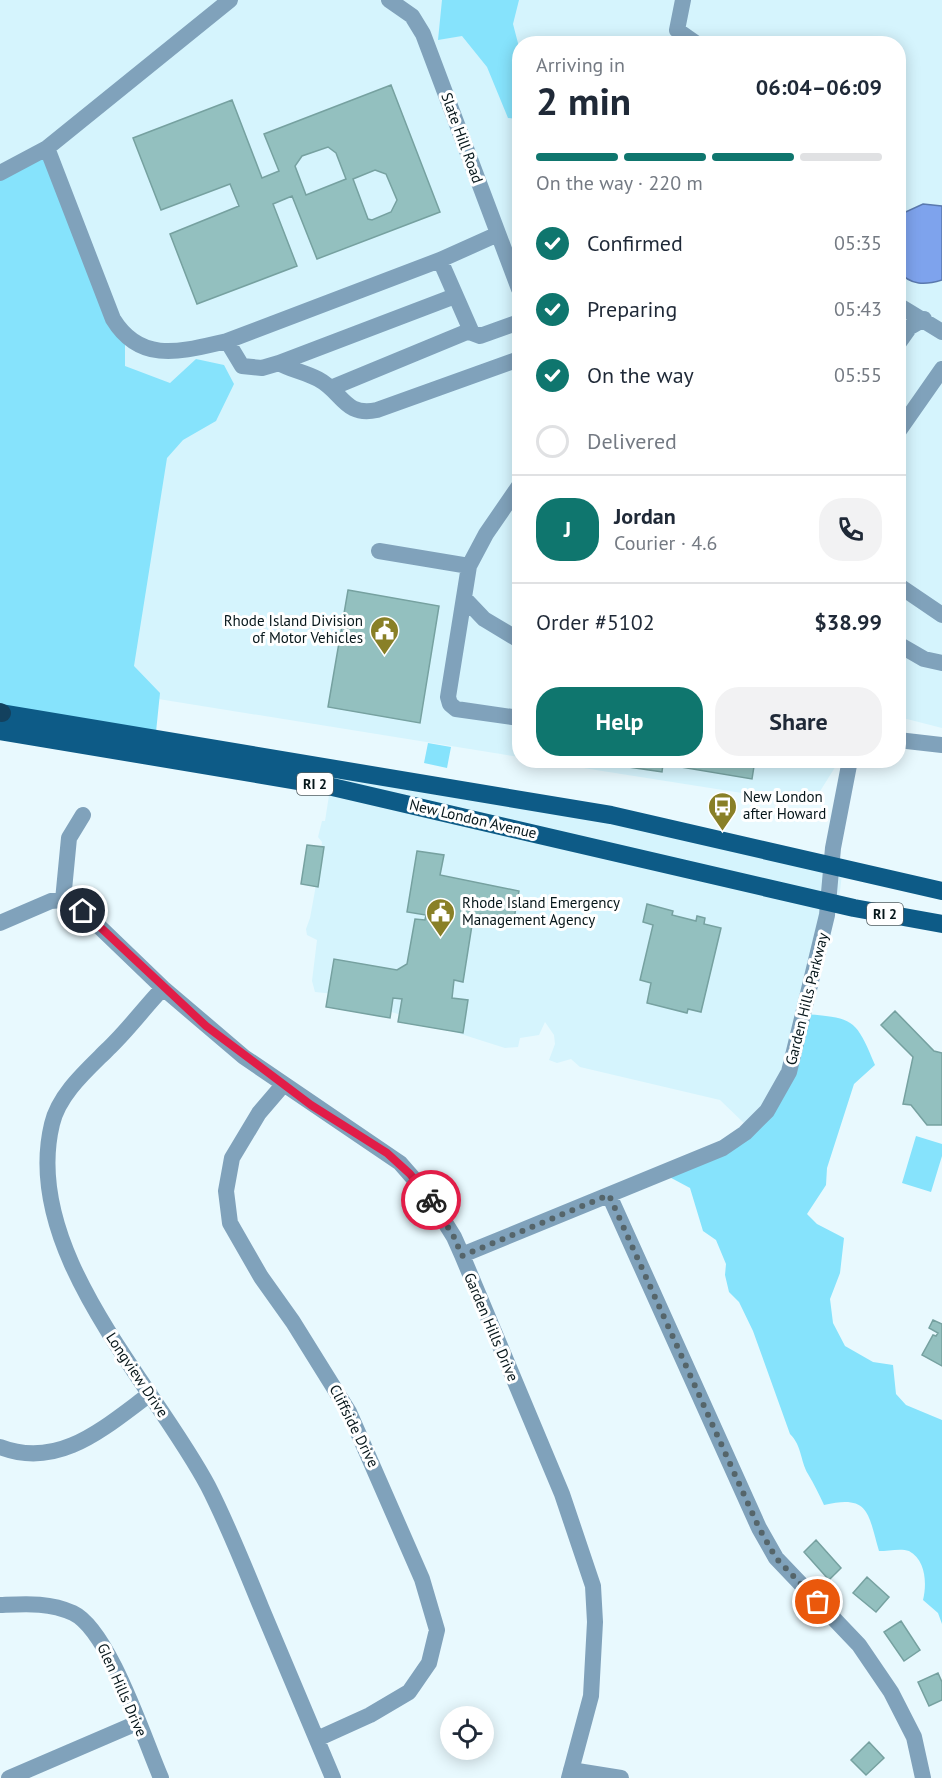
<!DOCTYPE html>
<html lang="en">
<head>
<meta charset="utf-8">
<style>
  :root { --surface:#fff; --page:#f2f2f3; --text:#1f2937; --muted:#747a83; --line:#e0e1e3; --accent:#0f766e }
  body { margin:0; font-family:"PT Sans",sans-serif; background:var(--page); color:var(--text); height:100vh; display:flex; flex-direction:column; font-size:22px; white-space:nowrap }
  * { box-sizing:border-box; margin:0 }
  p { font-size:20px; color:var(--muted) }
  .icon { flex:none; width:33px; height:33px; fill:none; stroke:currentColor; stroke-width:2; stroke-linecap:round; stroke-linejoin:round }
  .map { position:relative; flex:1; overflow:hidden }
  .details { position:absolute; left:512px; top:36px; width:394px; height:732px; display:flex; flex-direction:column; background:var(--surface); border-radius:24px; box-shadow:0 3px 15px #0003 }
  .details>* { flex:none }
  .controls { position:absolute; left:440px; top:1706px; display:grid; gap:12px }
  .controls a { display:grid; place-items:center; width:54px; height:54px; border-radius:50%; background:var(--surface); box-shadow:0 3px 15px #0003; font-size:30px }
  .pin { position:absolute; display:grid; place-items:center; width:51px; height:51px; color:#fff; margin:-26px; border:3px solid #fff; border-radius:50%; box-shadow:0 2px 6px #0007 }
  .courier { position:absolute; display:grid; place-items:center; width:60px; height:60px; margin:-30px; border:4px solid #e11d48; border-radius:50%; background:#fff; color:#222; box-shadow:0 2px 8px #0007 }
  .summary em { font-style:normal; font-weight:700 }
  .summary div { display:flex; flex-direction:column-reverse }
  .summary { display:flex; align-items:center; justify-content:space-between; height:102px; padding:0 24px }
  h1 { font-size:39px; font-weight:700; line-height:45px }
  .bar { display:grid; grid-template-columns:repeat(4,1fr); gap:9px 6px; align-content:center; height:72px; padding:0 24px }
  .bar i { height:8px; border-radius:4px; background:var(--line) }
  .bar .current { background:var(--accent) }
  .bar p { grid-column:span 4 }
  .line { display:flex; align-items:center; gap:15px; padding:0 24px; border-top:2px solid var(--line) }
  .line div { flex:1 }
  .round { display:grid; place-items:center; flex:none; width:63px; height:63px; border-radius:24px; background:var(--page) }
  ol { padding:0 24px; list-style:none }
  li { display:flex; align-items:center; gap:18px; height:66px }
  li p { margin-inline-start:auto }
  li .icon { padding:6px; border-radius:50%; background:var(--accent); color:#fff; stroke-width:4 }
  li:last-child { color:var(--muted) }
  li i { width:33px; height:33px; border:3px solid var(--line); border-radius:50% }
  .cta { display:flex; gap:12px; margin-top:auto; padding:12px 24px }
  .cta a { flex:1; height:69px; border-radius:24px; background:var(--accent); color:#fff; font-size:24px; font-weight:700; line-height:69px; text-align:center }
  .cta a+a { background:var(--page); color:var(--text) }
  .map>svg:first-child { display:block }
  .built { fill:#d5f4fd }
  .green { fill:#86e3fc }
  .water { fill:#7ea3ed; stroke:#5a79ae; stroke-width:1.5 }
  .building { fill:#93c0bf; stroke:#76a1a0; stroke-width:1.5; fill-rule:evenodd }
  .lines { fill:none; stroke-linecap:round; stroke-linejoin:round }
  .minor { stroke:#80a2bb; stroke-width:16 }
  .major { stroke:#0d5b87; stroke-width:18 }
  .highway { stroke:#13415e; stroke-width:18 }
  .done { stroke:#55656a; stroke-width:6; stroke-dasharray:0 10.8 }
  .route { stroke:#e11d48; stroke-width:8 }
  .labels { text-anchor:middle; stroke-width:6; stroke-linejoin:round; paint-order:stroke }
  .shield { fill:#fff; stroke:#515c5f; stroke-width:1.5 }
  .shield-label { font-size:14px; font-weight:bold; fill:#06161a }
  .street-label { font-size:15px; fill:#06161a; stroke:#fff }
  .poi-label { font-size:15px; fill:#06161a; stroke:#fff; text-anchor:start }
</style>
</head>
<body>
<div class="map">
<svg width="942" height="1778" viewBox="0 0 942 1778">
  <rect width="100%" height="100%" fill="#e8f9fe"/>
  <!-- built -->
  <path class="built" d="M0,0h942v728l-43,-11 -1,-673h-379v713l-497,-80 -22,-8z
    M539,761h300l-27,43z
    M329,765l514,100 -3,26 -48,179 -44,57 -28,-27 -140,-33 -9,-8 -14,4 -8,-3 6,-16 -1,-9 -9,-13 -6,13 -19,3 -2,9 -13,1 -170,-54 -20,-2 -3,-11 5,-41 -10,-5 -1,-6 4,-11 10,-55 2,-21 -4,-5 4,-16h3l5,-32z"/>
  <!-- green -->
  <path class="green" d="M442,0h77l-6,24 6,23v72l-11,-1 -21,-51 -25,-31 -24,4z
    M41,151l84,189v26l45,17 26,-24 28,6 10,19 -18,37 -33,19 -16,18 -33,208 26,27 -4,39 -156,-26v-533z
    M428,743l23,4 -4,21 -23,-5z
    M805,1014c49,4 51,5 70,51l-21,19 -27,84 -1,17 -19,29 10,10 27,14 -4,35 -10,26 3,24 12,23 28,16 20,3 3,29 10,11 36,15v204l-4,-11 -15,-13c4,-16 3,-40 -14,-49 -8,-3 -21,0 -30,0 -11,-37 -9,-57 -55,-46 -5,-11 -10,-21 -16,-31 -8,-14 -6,-28 -18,-40l-37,-103 -14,-29 -10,-10 -4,-17 1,-11 -10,-24 -13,-9 -13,-43 -30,-16 73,-31 35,-34z
    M916,1136l26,8v12l-11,36 -29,-9z"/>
  <!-- water -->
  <path class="water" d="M923,204l19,2v74c-16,5 -32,6 -43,-9v-56z"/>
  <!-- building -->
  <path class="building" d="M391,85l49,127 -123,47 -25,-63 -19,8 24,62 -100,38 -27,-70 69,-28 -9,-22 -69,26 -28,-72 99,-38 30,78 17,-7 -15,-37zM328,147l8,6 10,26 -40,16 -11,-29 7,-10zM375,170l11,4 11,26 -6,12 -19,8 -4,-1 -15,-40z
    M348,590l91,16 -19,117 -92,-16z
    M630,760h125l-3,19 -89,-15 -1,8 -33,-5z
    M307,845l17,2 -6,40 -17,-3z
    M417,851l27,4 -4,20 79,16 -5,28 -34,-5 -1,7 -15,-3 -1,5 9,2 -9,57 -9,-2 -2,18 16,2 -5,33 -65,-11 4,-23 -9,-1 -3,20 -64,-11 8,-48 63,11 10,-6 8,-45 10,1 1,-5 -19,-3z
    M647,904l26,7 -1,4 24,6 1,-5 8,2 -1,6 17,4 -20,84 -13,-3 -1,4 -40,-10 4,-20 -11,-3 13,-55 -10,-3z
    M895,1011l39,40 8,2v72h-15l-16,-20 -8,-1 10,-47 -32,-32z
    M933,1320l9,4v42l-20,-11 11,-20 3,1 2,-3 -9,-5z
    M816,1540l25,28 -12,12 -25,-28z
    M867,1577l22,20 -13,15 -23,-19z
    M901,1621l19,29 -16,11 -20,-29z
    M938,1673l4,9v18l-13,6 -11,-24z
    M869,1742l15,16 -18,17 -15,-15z"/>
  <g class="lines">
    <!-- minor -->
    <path class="minor" d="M389,0l23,16 11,18 96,255
      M683,0l-6,30 20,14
      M47,148l66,171c28,46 70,32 114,22l15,25 20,2 17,-5c12,7 26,9 39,16 25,13 26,38 59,31l142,-51
      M0,173l47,-25 183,-148
      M440,260l32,73 8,3 39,-14
      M898,305l44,27
      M227,341l213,-81 58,-26
      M898,344l12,-17 14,-8
      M279,363l176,-67
      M331,388l138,-57
      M898,432l44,-63
      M519,486l-33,48 -17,32 -21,131 2,7 6,5 63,9
      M379,551l90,15
      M898,585l44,30
      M465,599l19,20 35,21
      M898,644l26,15 18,4
      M898,740l44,5
      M63,900l6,-62 14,-23
      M0,923l51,-22 12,-1 20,11 80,77 81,69 156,106 28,32 26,42 8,18 100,239 31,92 2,36 -4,74 -22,82
      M163,988c-19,20 -35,42 -55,61 -21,21 -49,45 -56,75 -31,128 101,258 156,362 20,39 36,80 53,121 24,57 48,114 72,171
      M283,1085l-24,28 -27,45 -6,33 4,32 31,54 32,45 56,90 73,167 15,51 -8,33 -20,29 -39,23 -53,24
      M609,1195l150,333 17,30 83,87 32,47 23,45 9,41
      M462,1255l261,-107 22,-15 22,-22 22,-39 38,-157 6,-67 17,-88
      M0,1447c59,23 105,-20 150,-53
      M0,1605c25,-1 49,-3 73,8 36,17 71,126 88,165
      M571,1770l50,8
      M9,1778l128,-55"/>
    <!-- major -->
    <path class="major" d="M0,713l611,102 331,76
      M0,731l328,55 526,122 88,16"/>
    <!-- highway -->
    <path class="highway" d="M0,712l2,1"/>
  </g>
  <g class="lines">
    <!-- done -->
    <path class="done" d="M431,1200l23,37 8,19 147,-61 150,333 17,30 42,44"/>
    <!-- route -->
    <path class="route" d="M83,911l123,115 105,79 76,48 23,21 21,26"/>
  </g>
  <!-- icons -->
  <defs>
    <symbol id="civic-pin" viewBox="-11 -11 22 30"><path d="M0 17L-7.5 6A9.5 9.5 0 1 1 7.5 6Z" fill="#898027" stroke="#fff"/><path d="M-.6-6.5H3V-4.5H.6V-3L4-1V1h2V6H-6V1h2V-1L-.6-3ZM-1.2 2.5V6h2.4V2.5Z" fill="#fff"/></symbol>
    <symbol id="bus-pin" viewBox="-11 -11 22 30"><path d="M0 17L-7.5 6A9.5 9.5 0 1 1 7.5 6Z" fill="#898027" stroke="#fff"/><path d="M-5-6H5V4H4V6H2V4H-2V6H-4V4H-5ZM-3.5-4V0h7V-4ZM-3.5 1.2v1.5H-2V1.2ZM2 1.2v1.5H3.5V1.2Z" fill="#fff"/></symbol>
  </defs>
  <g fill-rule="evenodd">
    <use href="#civic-pin" x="368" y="614" width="33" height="45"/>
    <use href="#bus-pin" x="706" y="790" width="33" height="45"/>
    <use href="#civic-pin" x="424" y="896" width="33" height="45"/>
  </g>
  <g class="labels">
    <!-- shield labels -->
    <g class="shield">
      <rect x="297" y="773" width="36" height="22" rx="4.5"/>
      <rect x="867" y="903" width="36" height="22" rx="4.5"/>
    </g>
    <g class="shield-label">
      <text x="315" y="789">RI 2</text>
      <text x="885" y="919">RI 2</text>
    </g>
    <!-- street labels -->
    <g class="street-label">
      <text transform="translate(462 138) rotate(70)" y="5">Slate Hill Road</text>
      <text transform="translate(473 819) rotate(13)" y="5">New London Avenue</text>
      <text transform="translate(807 999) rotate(-76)" y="5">Garden Hills Parkway</text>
      <text transform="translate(491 1327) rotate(67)" y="5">Garden Hills Drive</text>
      <text transform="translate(137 1375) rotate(56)" y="5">Longview Drive</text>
      <text transform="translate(354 1426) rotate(63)" y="5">Cliffside Drive</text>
      <text transform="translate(122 1690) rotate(66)" y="5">Glen Hills Drive</text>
    </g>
    <!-- poi labels -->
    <g class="poi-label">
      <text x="363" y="626" text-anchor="end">Rhode Island Division<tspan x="363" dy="17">of Motor Vehicles</tspan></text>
      <text x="743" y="802">New London<tspan x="743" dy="17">after Howard</tspan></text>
      <text x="462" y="908">Rhode Island Emergency<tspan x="462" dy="17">Management Agency</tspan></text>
    </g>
  </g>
</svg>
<div class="controls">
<a><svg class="icon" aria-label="locate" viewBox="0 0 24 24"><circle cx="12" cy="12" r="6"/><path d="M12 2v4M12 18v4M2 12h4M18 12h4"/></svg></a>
</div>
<div class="pin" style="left:818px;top:1602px;background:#ea580c"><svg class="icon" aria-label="bag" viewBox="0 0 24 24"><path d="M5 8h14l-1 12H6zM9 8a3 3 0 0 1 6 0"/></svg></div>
<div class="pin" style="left:83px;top:911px;background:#1f2937"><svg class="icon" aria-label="home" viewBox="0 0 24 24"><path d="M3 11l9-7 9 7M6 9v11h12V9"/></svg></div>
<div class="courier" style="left:431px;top:1200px"><svg class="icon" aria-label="bike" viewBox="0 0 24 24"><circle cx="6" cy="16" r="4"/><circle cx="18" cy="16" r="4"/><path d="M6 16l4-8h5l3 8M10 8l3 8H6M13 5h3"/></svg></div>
<section class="details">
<div class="summary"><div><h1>2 min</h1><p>Arriving in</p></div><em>06:04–06:09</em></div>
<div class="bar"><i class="current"></i><i class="current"></i><i class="current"></i><i></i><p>On the way · 220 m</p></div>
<ol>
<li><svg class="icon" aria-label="check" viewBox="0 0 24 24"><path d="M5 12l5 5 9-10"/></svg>Confirmed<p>05:35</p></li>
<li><svg class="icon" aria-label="check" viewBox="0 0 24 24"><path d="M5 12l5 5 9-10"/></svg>Preparing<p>05:43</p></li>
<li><svg class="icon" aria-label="check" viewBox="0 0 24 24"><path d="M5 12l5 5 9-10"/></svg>On the way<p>05:55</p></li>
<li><i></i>Delivered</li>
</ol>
<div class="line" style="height:108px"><b class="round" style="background:var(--accent);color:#fff">J</b><div><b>Jordan</b><p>Courier · 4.6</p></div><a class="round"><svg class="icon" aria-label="phone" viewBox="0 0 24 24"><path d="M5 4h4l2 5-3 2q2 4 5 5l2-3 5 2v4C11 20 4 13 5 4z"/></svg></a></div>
<div class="line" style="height:78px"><div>Order #5102</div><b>$38.99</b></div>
<div class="cta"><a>Help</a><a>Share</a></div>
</section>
</div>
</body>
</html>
